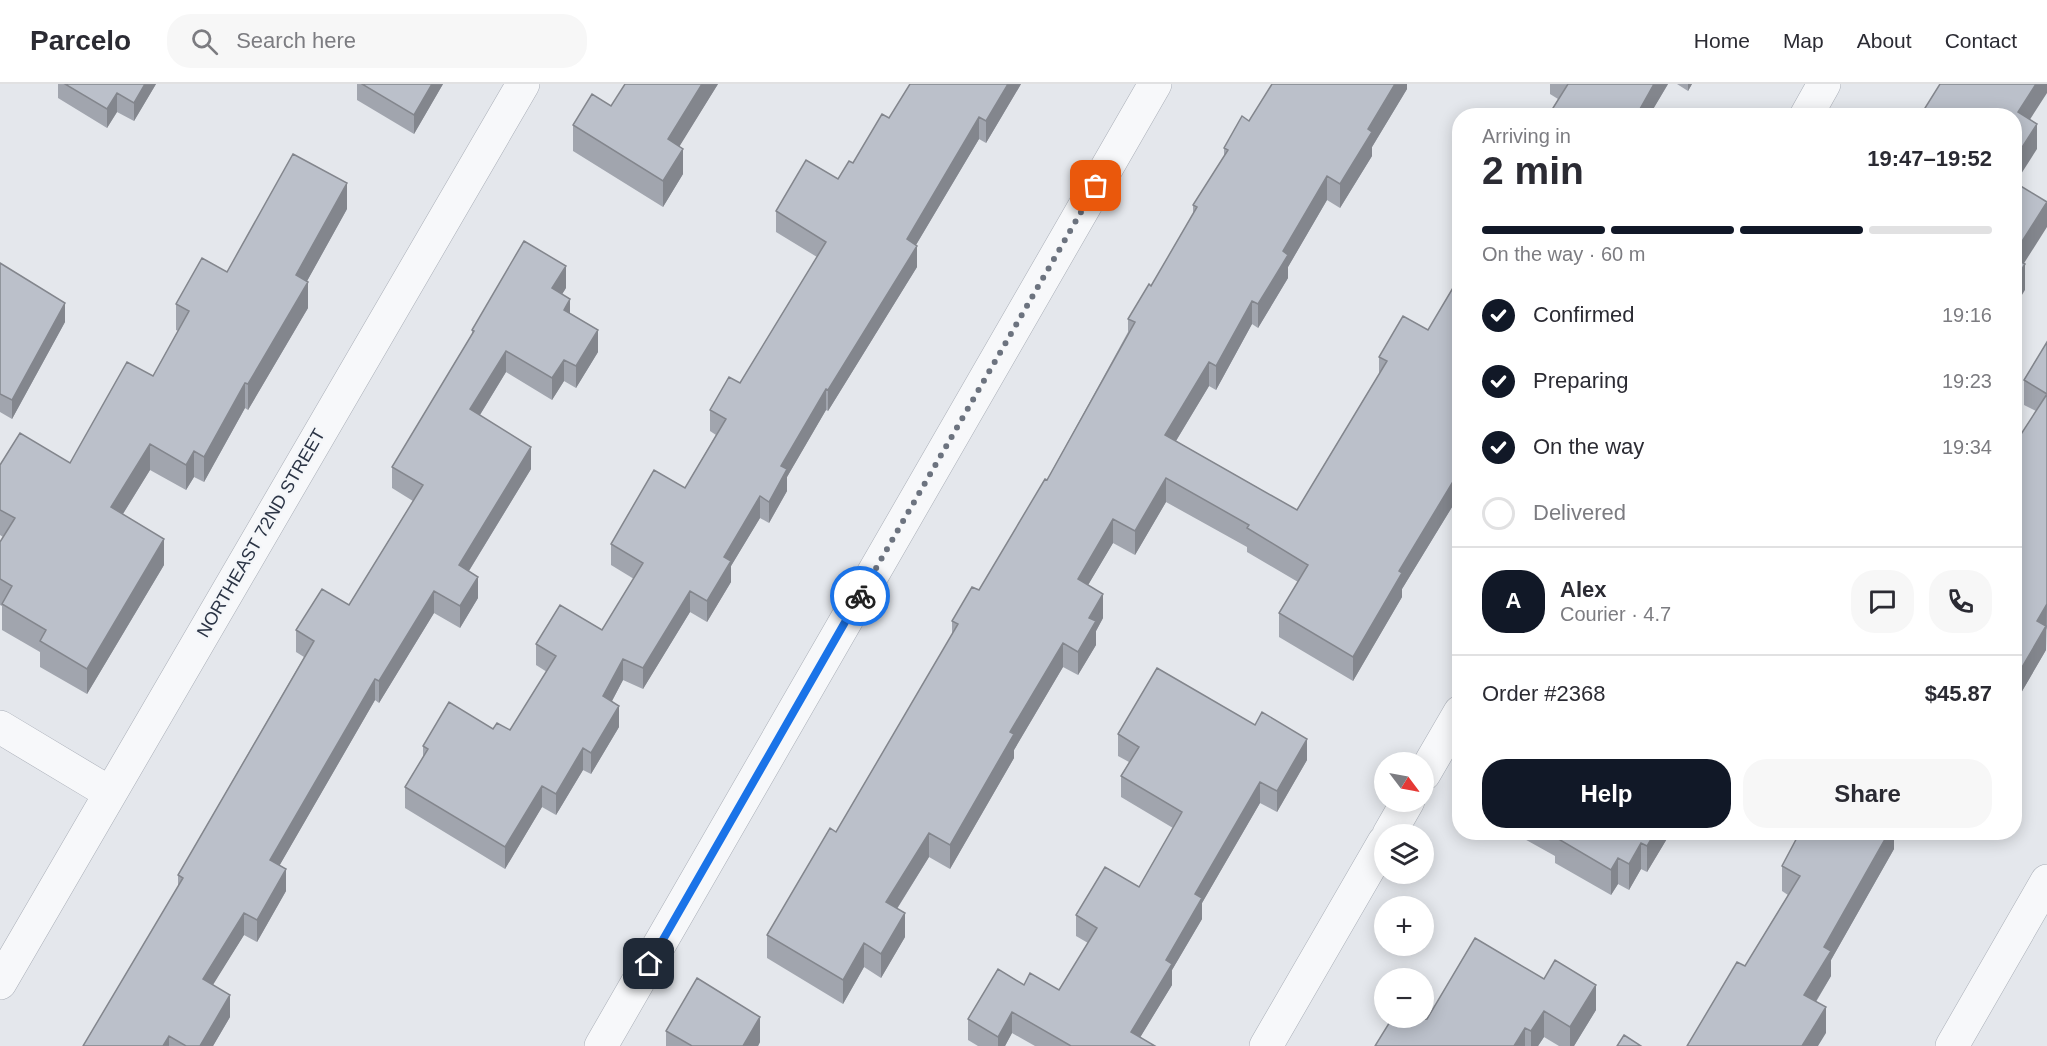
<!DOCTYPE html>
<html lang="en">
<head>
<meta charset="utf-8">
<style>
  :root { --surface:#fff; --page:#f7f7f7; --text:#2b2b33; --muted:#7c7c81; --line:#e1e1e2; --accent:#111827 }
  body { margin:0; font-family:Helvetica,sans-serif; background:var(--page); color:var(--text); height:100vh; display:flex; flex-direction:column; font-size:22px; white-space:nowrap }
  * { box-sizing:border-box; margin:0 }
  p { font-size:20px; color:var(--muted) }
  .icon { flex:none; width:33px; height:33px; fill:none; stroke:currentColor; stroke-width:2; stroke-linecap:round; stroke-linejoin:round }
  .map { position:relative; flex:1; overflow:hidden }
  .sheet { position:absolute; left:1452px; top:24px; width:570px; height:732px; display:flex; flex-direction:column; background:var(--surface); border-radius:24px; box-shadow:0 3px 15px #0003 }
  .sheet>* { flex:none }
  .needle { width:39px; rotate:122deg }
  .fabs { position:absolute; left:1374px; top:668px; display:grid; gap:12px }
  .fabs a { display:grid; place-items:center; width:60px; height:60px; border-radius:50%; background:var(--surface); box-shadow:0 3px 15px #0003; font-size:30px }
  .pin { position:absolute; display:grid; place-items:center; width:51px; height:51px; color:#fff; margin:-26px; border-radius:12px; box-shadow:0 3px 9px #0006 }
  .courier { position:absolute; display:grid; place-items:center; width:60px; height:60px; margin:-30px; border:4px solid #1a73e8; border-radius:50%; background:#fff; color:#222; box-shadow:0 2px 8px #0007 }
  .head em { font-style:normal; font-weight:700 }
  .head div { display:flex; flex-direction:column-reverse }
  .head { display:flex; align-items:center; justify-content:space-between; height:102px; padding:0 30px }
  h1 { font-size:39px; font-weight:700; line-height:45px }
  .bar { display:grid; grid-template-columns:repeat(4,1fr); gap:9px 6px; align-content:center; height:72px; padding:0 30px }
  .bar i { height:8px; border-radius:4px; background:var(--line) }
  .bar .active { background:var(--accent) }
  .bar p { grid-column:span 4 }
  .line { display:flex; align-items:center; gap:15px; padding:0 30px; border-top:2px solid var(--line) }
  .line div { flex:1 }
  .round { display:grid; place-items:center; flex:none; width:63px; height:63px; border-radius:24px; background:var(--page) }
  ol { padding:0 30px; list-style:none }
  li { display:flex; align-items:center; gap:18px; height:66px }
  li p { margin-inline-start:auto }
  li .icon { padding:6px; border-radius:50%; background:var(--accent); color:#fff; stroke-width:4 }
  li:last-child { color:var(--muted) }
  li i { width:33px; height:33px; border:3px solid var(--line); border-radius:50% }
  .primary-button { display:flex; gap:12px; margin-top:auto; padding:12px 30px }
  .primary-button a { flex:1; height:69px; border-radius:24px; background:var(--accent); color:#fff; font-size:24px; font-weight:700; line-height:69px; text-align:center }
  .primary-button a+a { background:var(--page); color:var(--text) }
  header { display:flex; align-items:center; gap:36px; box-sizing:border-box; height:84px; padding:0 30px; background:var(--surface); border-bottom:2px solid var(--line) }
  header strong { font-size:28px }
  nav { display:flex; gap:33px; margin-inline-start:auto; font-size:21px }
  .search { width:420px; height:54px; background:var(--page); display:flex; align-items:center; gap:15px; box-sizing:border-box; padding:0 21px; border-radius:24px; color:var(--muted); font-size:22px }
  .map>svg:first-child { display:block }
  .lines { fill:none; stroke-linecap:round; stroke-linejoin:round }
  .street-casing { stroke:#a9aeb7; stroke-width:34 }
  .street { stroke:#f7f8fa; stroke-width:33 }
  .wall { fill:#a1a5ae }
  .shaded-wall { fill:#83868d }
  .building { fill:#bbc0ca; stroke:#83868d; stroke-width:1.5 }
  .done { stroke:#6c737f; stroke-width:6; stroke-dasharray:0 10.8 }
  .route { stroke:#1a73e8; stroke-width:8 }
  .labels { text-anchor:middle; stroke-width:4.5; stroke-linejoin:round; paint-order:stroke }
  .street-label { font-size:18px; fill:#2b3445; stroke:#f4f6f9 }
</style>
</head>
<body>
<header>
<strong>Parcelo</strong>
<div class="search"><svg class="icon" aria-label="search" viewBox="0 0 24 24"><circle cx="10" cy="10" r="6"/><path d="M15 15l6 6"/></svg>Search here</div>
<nav><a>Home</a><a>Map</a><a>About</a><a>Contact</a></nav>
</header>
<div class="map">
<svg width="2047" height="962" viewBox="0 0 2047 962">
  <rect width="100%" height="100%" fill="#e4e7ec"/>
  <g class="lines">
    <defs>
      <path id="street" d="M1806,32l18,-32
        M0,643l110,66
        M1424,690l36,-62
        M1389,750l19,-33
        M0,899l523,-899
        M601,962l554,-962
        M1266,962l118,-204
        M1952,962l95,-165"/>
    </defs>
    <!-- street casing -->
    <use href="#street" class="street-casing"/>
    <!-- street -->
    <use href="#street" class="street"/>
  </g>
  <!-- wall -->
  <path class="wall" d="M58,0h98l-22,37 -17,-9 -10,16 -49,-30z
    M357,0h86l-29,50 -57,-34z
    M718,0l-39,62 4,28 -20,33 -90,-56v-26l38,-19z
    M1021,0l-35,59 -7,-4 -63,106 1,22 -89,144 -2,-1 -39,67v14l-18,32 -9,-5 -29,48v16l-24,40 -17,-10 -47,77 -20,-9 -11,21 7,26 -28,47 -8,-4 -27,45 -14,-8 -37,62 -100,-61v-21l18,-30v-11l70,-17 17,1 37,-58 -11,-7v-21l66,-14 32,-51 -23,-14v-21l74,-56 31,-53 -6,-4v-21l30,-27 77,-126 -41,-25v-21l62,-32 15,-16 36,-45z
    M1407,0v5l-35,58v9l-32,52 -13,-8 -39,67v11l-30,50 -6,-4 -36,66 -7,-4 -33,55 121,69 82,-136v-17l49,-27 32,-54v218l-58,95v8l-49,84 -74,-44v-24l19,-31 -51,-30v-5l-81,-45 -31,53 -22,-12 -25,42 15,33 -7,13v14l-18,30 -15,-8 -49,83v8l-64,111 -21,-12 -32,52 8,28 -24,41 -17,-11 -21,37 -76,-46v-23l69,-103 116,-197v-14l27,-31 68,-110 81,-148v-13l23,-33 42,-72v-9l31,-49v-8l25,-27z
    M1550,0h118l-19,32h-101l10,-17 -8,-5z
    M1677,0h15l-4,7z
    M347,125l-40,72 1,27 -60,102 -3,-2 -41,74 -10,-5 -8,13 -36,-20 -27,44 41,51 -77,129 -47,-27v-15l-38,-22v-24l-2,-1v-63l3,-5 -3,-2v-70l70,-2 83,-87 25,-45 -2,-1v-26l51,-32z
    M0,179l65,59 -53,97 -12,-7z
    M566,204l-4,6 8,20 28,38 -22,36 -12,-7 -12,19 -46,-28 -26,43 51,54 -62,102 9,27 -18,30 -26,-15 -55,90 -4,-3 -96,166 7,25 -29,51 -13,-7 -32,50 18,32 -17,29h-130l95,-158v-13l126,-218 -8,-5v-22l53,-25 64,-104 -21,-13v-21l80,-133v-4z
    M2047,258v286l-1,2v20l-32,55v-260l22,-34 -12,-6v-25z
    M1118,650l189,26 -30,52 -17,-9 -58,100v16l-30,51v15l-32,52 15,9h-120l-23,-13 -7,13h-27l-10,-6v-21l56,-34 35,5 29,-47 -12,-7v-21l63,-28 34,-59 -52,-31v-21l8,-14 -11,-6z
    M1517,748h154l-24,40 -6,-3 -12,21 -11,-6 -7,11 -56,-32v-7l-38,-21z
    M1894,748v17l-63,111v16l-15,26 10,31 -81,-67 43,-71 -6,-4v-25z
    M1475,854l121,72 -22,36h-15l-15,-9 -6,9h-163l29,-19 23,-8z
    M666,947l94,11 -2,4h-92z"/>
  <!-- shaded-wall -->
  <path class="shaded-wall" d="M145,0h11l-22,37v-18z
    M432,0h11l-29,50v-19z
    M702,0h16l-50,81v-26z
    M1008,0h13l-35,59v-22z
    M1395,0h12v5l-35,58v9l-32,52v-24l28,-55z
    M1654,0h14l-19,32h-13z
    M1688,0h4l-4,7z
    M2036,0h11v9l-29,45v-26z
    M117,9v19l-10,16v-19z
    M979,33v22l-72,121v-21z
    M2037,40v25l-23,36v-25z
    M683,65v25l-20,33v-26z
    M1327,92v24l-39,67v11l-30,50v-24l25,-53z
    M347,99v26l-51,92v-26z
    M2047,118v25l-33,52v-25z
    M917,162v21l-89,144v-21z
    M2025,180v26l-11,18v-26z
    M566,182v22l-14,22v-22z
    M308,198v26l-60,102v-26z
    M570,215v21l-6,-10z
    M1252,217v23l-36,66v-24z
    M65,219v19l-53,97v-19z
    M598,246v22l-22,36v-22z
    M506,267v21l-36,59v-22z
    M564,276v21l-12,19v-22z
    M1209,278v24l-44,73v-24z
    M245,299v25l-41,74v-25z
    M826,305v21l-39,67v14l-18,32v-21l12,-36z
    M150,360v26l-39,63v-26z
    M531,363v22l-72,118v-22z
    M194,367v26l-8,13v-25z
    M1460,386v24l-58,95v8l-49,84v-24l46,-86z
    M1166,394v24l-31,53v-24z
    M760,412v22l-29,48v16l-24,40v-21l17,-44z
    M1113,435v24l-35,59v-23z
    M164,455v26l-77,129v-25z
    M478,493v21l-18,30v-22z
    M434,507v22l-55,90v-22z
    M690,507v21l-47,77v-21z
    M1103,510v24l-7,13v14l-18,30v-23l11,-34z
    M2047,520l-1,46 -32,55v-24l23,-60z
    M1063,559v24l-49,83v8l-64,111v-24l60,-113z
    M623,575v21l-20,38v-22z
    M375,595v21l-105,182v-22z
    M619,622v21l-28,47v-21z
    M1307,655v21l-30,52v-21z
    M583,664v22l-27,45v-21z
    M1260,698v21l-58,100v16l-30,51v15l-37,61 -4,-14 64,-138z
    M542,702v21l-37,62v-22z
    M1655,748h16l-24,40v-26z
    M1889,748h5v17l-63,111v16l-27,45v-26l20,-48z
    M929,749v24l-43,69v-24z
    M1641,759v26l-12,21v-26z
    M1618,774v26l-7,11v-25z
    M286,785v22l-29,51v-22z
    M244,829v22l-41,66v-22z
    M905,829v24l-24,41v-24z
    M864,859v24l-21,37v-24z
    M1596,901v25l-22,36h-4v-19z
    M230,911v22l-17,29h-13z
    M1826,923v26l-8,13h-16z
    M1544,927v26l-6,9h-7v-15z
    M1012,928v21l-7,13h-7v-9z
    M760,933v25l-2,4h-15z
    M1525,944v18h-11z
    M169,952v10h-6z"/>
  <!-- building -->
  <path class="building" d="M65,0h80l-11,19 -17,-10 -10,16z
    M362,0h70l-18,31z
    M625,0h77l-34,55 15,10 -20,32 -90,-56 19,-31 19,12z
    M910,0h98l-22,37 -7,-4 -72,122 10,7 -89,144 -2,-1 -45,77 6,3 -18,33 -9,-6 -36,61 7,4 -24,40 -17,-10 -47,77 -20,-9 -20,37 16,10 -28,47 -8,-5 -27,46 -14,-8 -37,61 -100,-60 23,-38 -5,-3 26,-44 44,27 4,-6 13,7 46,-74 -20,-12 24,-39 42,25 41,-67 -32,-19 43,-74 31,18 41,-69 -16,-9 19,-33 11,6 86,-141 -50,-31 30,-51 32,19 11,-18 4,2 29,-49 7,4z
    M1272,0h123l-27,45 4,3 -32,52 -13,-8 -44,75 5,4 -30,49 -6,-3 -36,65 -7,-4 -44,73 132,75 90,-149 -8,-4 24,-41 25,14 32,-54v194l-61,101 3,2 -49,84 -74,-44 29,-48 -61,-37 2,-3 -83,-47 -31,53 -22,-12 -35,60 25,15 -14,24 7,3 -18,31 -15,-9 -53,89 4,2 -64,111 -21,-12 -43,69 19,11 -24,41 -17,-11 -21,37 -76,-45 63,-107 6,4 122,-208 -6,-3 20,-34 7,3 66,-111 2,1 88,-158 -7,-3 21,-35 2,2 46,-79 -4,-2 35,-55 -4,-2 18,-32 7,5z
    M1568,0h86l-18,32h-88z
    M1940,0h96l-18,28 19,12 -23,36v-44h-94z
    M293,70l54,29 -51,92 12,7 -60,102 -3,-1 -41,74 -10,-6 -8,14 -36,-21 -39,63 53,32 -77,130 -47,-28 6,-11 -44,-26 10,-18 -12,-7v-37l15,-24 -15,-8v-45l20,-32 50,30 57,-101 26,14 36,-65 -13,-7 26,-46 25,14z
    M2014,98l33,20 -33,52z
    M524,157l42,25 -14,22 18,11 -6,11 34,20 -22,36 -12,-6 -12,18 -46,-27 -36,58 61,38 -72,118 19,12 -18,29 -26,-15 -55,90 -4,-2 -105,181 16,9 -29,51 -13,-7 -41,66 27,16 -30,51h-14l-17,-10 -6,10h-80l100,-168 -5,-3 136,-234 -18,-11 26,-41 27,16 74,-120 -31,-18 82,-136 -2,-1z
    M2014,174l11,6 -11,18z
    M0,179l65,40 -53,97 -12,-6z
    M2047,258v262l-10,17 9,5 -32,55v-236l33,-51 -23,-14z
    M1157,584l98,57 7,-13 45,27 -30,52 -17,-9 -65,112 7,4 -36,62 6,4 -41,68 24,14h-84l-59,-34 -14,25 -30,-18 30,-50 26,16 6,-12 29,17 38,-62 -21,-13 29,-48 34,20 43,-75 -61,-36 18,-29 -21,-13z
    M1558,748h97l-8,14 -6,-3 -12,21 -11,-6 -7,12 -56,-33z
    M1800,748h89l-65,115 7,4 -27,44 22,12 -24,39h-115l50,-84 8,4 55,-90 -18,-10z
    M1475,854l69,41 11,-19 41,25 -26,42 -26,-16 -13,20 -6,-3 -11,18h-139l16,-26 13,7 12,-7 11,-1z
    M697,894l63,39 -17,29h-51l-26,-15z
    M1624,951l17,11h-24z"/>
  <g class="lines">
    <!-- done -->
    <path class="done" d="M860,512l236,-410"/>
    <!-- route -->
    <path class="route" d="M649,880l211,-368"/>
  </g>
  <g class="labels">
    <!-- street labels -->
    <g class="street-label">
      <text transform="translate(261 449) rotate(-60)" y="6">NORTHEAST 72ND STREET</text>
    </g>
  </g>
</svg>
<div class="fabs">
<a><svg class="needle" viewBox="-14 -14 28 28"><path d="M0-13l5 13h-10z" fill="#e53935"/><path d="M0 13l5-13h-10z" fill="#7c7c81"/></svg></a>
<a><svg class="icon" aria-label="layers" viewBox="0 0 24 24"><path d="M12 4l9 5-9 5-9-5zM3 14l9 5 9-5"/></svg></a>
<a>+</a>
<a>−</a>
</div>
<div class="pin" style="left:1096px;top:102px;background:#ea580c"><svg class="icon" aria-label="bag" viewBox="0 0 24 24"><path d="M5 8h14l-1 12H6zM9 8a3 3 0 0 1 6 0"/></svg></div>
<div class="pin" style="left:649px;top:880px;background:#1f2937"><svg class="icon" aria-label="home" viewBox="0 0 24 24"><path d="M3 11l9-7 9 7M6 9v11h12V9"/></svg></div>
<div class="courier" style="left:860px;top:512px"><svg class="icon" aria-label="bike" viewBox="0 0 24 24"><circle cx="6" cy="16" r="4"/><circle cx="18" cy="16" r="4"/><path d="M6 16l4-8h5l3 8M10 8l3 8H6M13 5h3"/></svg></div>
<section class="sheet">
<div class="head"><div><h1>2 min</h1><p>Arriving in</p></div><em>19:47–19:52</em></div>
<div class="bar"><i class="active"></i><i class="active"></i><i class="active"></i><i></i><p>On the way · 60 m</p></div>
<ol>
<li><svg class="icon" aria-label="check" viewBox="0 0 24 24"><path d="M5 12l5 5 9-10"/></svg>Confirmed<p>19:16</p></li>
<li><svg class="icon" aria-label="check" viewBox="0 0 24 24"><path d="M5 12l5 5 9-10"/></svg>Preparing<p>19:23</p></li>
<li><svg class="icon" aria-label="check" viewBox="0 0 24 24"><path d="M5 12l5 5 9-10"/></svg>On the way<p>19:34</p></li>
<li><i></i>Delivered</li>
</ol>
<div class="line" style="height:108px"><b class="round" style="background:var(--accent);color:#fff">A</b><div><b>Alex</b><p>Courier · 4.7</p></div><a class="round"><svg class="icon" aria-label="chat" viewBox="0 0 24 24"><path d="M4 5h16v11H9l-5 4z"/></svg></a><a class="round"><svg class="icon" aria-label="phone" viewBox="0 0 24 24"><path d="M5 4h4l2 5-3 2q2 4 5 5l2-3 5 2v4C11 20 4 13 5 4z"/></svg></a></div>
<div class="line" style="height:78px"><div>Order #2368</div><b>$45.87</b></div>
<div class="primary-button"><a>Help</a><a>Share</a></div>
</section>
</div>
</body>
</html>
